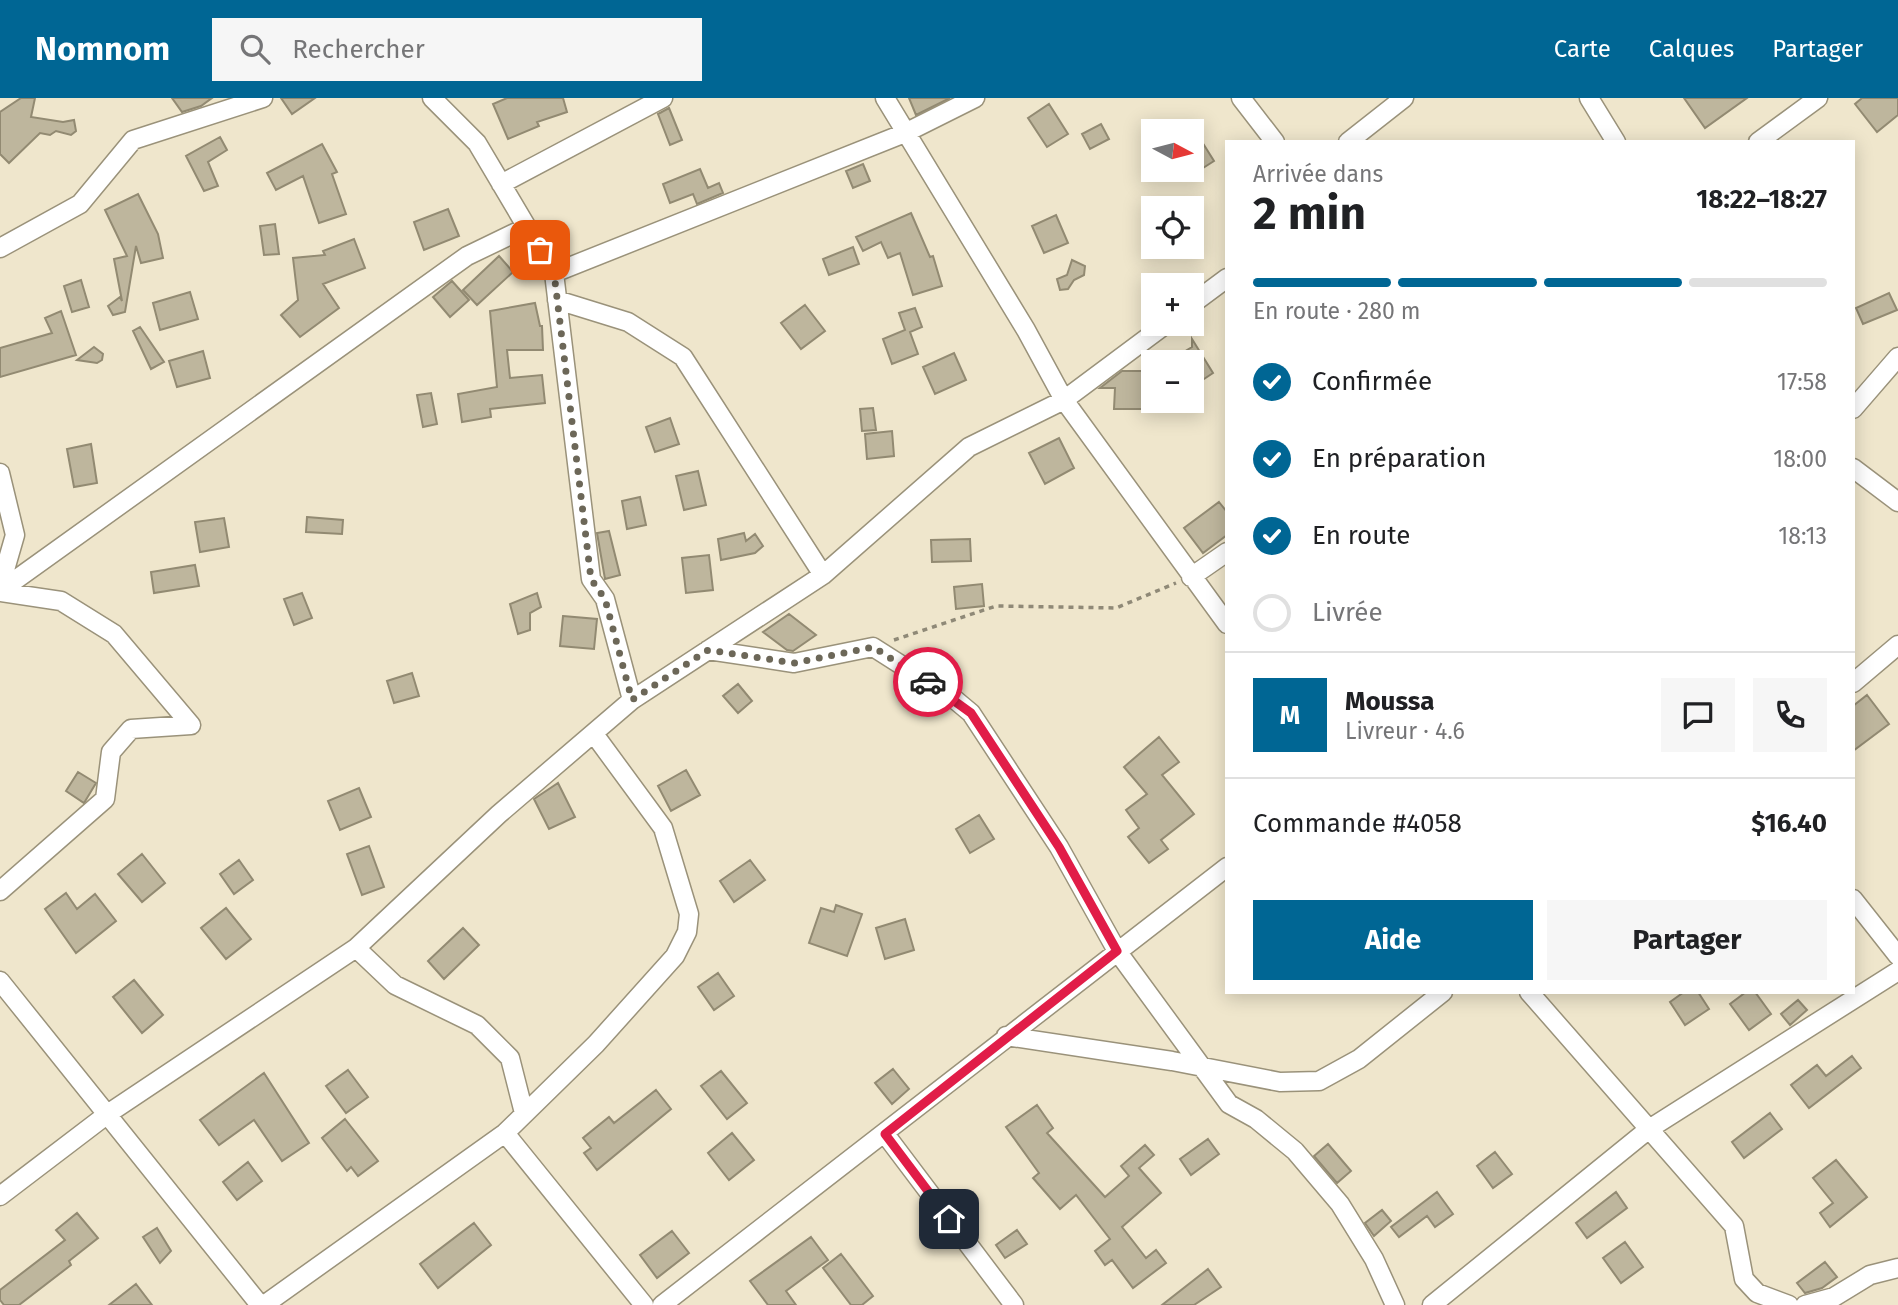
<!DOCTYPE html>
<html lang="fr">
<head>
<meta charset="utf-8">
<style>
  :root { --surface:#fff; --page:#f6f6f6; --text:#202124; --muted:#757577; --line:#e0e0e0; --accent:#006694 }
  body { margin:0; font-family:"Fira Sans",sans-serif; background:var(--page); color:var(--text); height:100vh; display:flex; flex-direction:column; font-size:26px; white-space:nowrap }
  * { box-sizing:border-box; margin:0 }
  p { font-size:23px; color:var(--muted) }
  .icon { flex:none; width:38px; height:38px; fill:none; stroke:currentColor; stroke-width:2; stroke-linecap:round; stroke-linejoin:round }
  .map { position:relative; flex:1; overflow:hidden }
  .details { position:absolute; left:1225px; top:42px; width:630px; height:854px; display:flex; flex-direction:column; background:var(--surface); border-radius:0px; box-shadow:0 4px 18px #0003 }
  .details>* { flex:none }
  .needle { width:46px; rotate:97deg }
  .buttons { position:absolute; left:1141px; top:21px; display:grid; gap:14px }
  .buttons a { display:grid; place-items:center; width:63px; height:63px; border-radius:0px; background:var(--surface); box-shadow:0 4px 18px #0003; font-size:35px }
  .pin { position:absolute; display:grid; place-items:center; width:60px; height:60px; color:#fff; margin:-30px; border-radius:14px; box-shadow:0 4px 10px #0006 }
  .courier { position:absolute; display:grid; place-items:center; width:70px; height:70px; margin:-35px; border:5px solid #e11d48; border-radius:50%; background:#fff; color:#222; box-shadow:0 2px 9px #0007 }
  .overview em { font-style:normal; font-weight:700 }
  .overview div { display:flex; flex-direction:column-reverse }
  .overview { display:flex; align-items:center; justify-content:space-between; height:119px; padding:0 28px }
  h1 { font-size:46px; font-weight:700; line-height:52px }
  .bar { display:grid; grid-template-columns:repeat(4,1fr); gap:10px 7px; align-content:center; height:84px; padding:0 28px }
  .bar i { height:9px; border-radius:5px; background:var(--line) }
  .bar .selected { background:var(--accent) }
  .bar p { grid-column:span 4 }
  .line { display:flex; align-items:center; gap:18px; padding:0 28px; border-top:2px solid var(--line) }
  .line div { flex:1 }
  .round { display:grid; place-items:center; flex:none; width:74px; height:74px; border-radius:0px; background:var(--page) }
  ol { padding:0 28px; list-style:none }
  li { display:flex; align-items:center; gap:21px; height:77px }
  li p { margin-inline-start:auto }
  li .icon { padding:7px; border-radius:50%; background:var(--accent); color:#fff; stroke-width:4 }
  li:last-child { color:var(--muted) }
  li i { width:38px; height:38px; border:4px solid var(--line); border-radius:50% }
  .button { display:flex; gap:14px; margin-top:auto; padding:14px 28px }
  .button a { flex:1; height:80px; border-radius:0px; background:var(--accent); color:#fff; font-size:28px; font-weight:700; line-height:80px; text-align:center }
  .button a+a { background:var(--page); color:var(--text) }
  header { display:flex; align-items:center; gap:42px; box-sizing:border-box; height:98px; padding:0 35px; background:var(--accent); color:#fff }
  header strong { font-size:33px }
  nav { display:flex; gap:38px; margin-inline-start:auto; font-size:24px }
  .search { width:490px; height:63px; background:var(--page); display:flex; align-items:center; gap:18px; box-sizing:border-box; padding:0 24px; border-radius:0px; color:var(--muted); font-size:26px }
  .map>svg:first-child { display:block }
  .building { fill:#beb69d; stroke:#928a72; stroke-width:2 }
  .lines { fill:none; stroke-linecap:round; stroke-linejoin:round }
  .minor-casing { stroke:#9a927a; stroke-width:21 }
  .path { stroke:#8f8977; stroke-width:3.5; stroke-dasharray:5 5; stroke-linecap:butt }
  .minor { stroke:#fff; stroke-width:18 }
  .done { stroke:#6c6758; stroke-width:7; stroke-dasharray:0 12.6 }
  .route { stroke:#e11d48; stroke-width:9 }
</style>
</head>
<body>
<header>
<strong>Nomnom</strong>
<div class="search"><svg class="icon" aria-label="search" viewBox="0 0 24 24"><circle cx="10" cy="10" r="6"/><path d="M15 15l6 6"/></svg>Rechercher</div>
<nav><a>Carte</a><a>Calques</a><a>Partager</a></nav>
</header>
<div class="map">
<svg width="1898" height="1207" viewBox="0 0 1898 1207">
  <rect width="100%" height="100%" fill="#efe6cc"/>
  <!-- building -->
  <path class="building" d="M21,0h14l-4,19 32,5 11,-2 2,11 -5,4 -15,-4 -6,4 -10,-2 -31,30 -9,-9v-42z
    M172,0h40l-11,8 -19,6z
    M281,0h34l-23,16z
    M507,0h56l4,14 -30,10 2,4 -31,13 -15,-35z
    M909,0h41l-34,17z
    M1684,0h63l-42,30z
    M1862,0h36v17l-21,17 -22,-28z
    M1049,6l19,30 -21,13 -19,-29z
    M669,10l13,32 -12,5 -12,-31z
    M1101,26l8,15 -19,10 -8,-15z
    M220,39l7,13 -19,12 10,24 -14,5 -18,-35z
    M322,46l15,28 -5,2 14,40 -27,9 -16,-47 -27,14 -9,-17z
    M1204,47l10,16 -22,14v-22z
    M863,66l7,17 -17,7 -7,-17z
    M700,71l8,19 11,-5 4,10 -26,11 -4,-10 -23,9 -7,-19z
    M138,96l20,40 5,24 -22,5 -5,-17 -11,66 -12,3 -5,-9 12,-9 2,4 -8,-42 13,-3 -22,-46z
    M448,111l11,27 -35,14 -10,-28z
    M911,115l19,44 3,-1 9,30 -29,9 -13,-42 -12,5 -7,-16 -18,9 -7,-14z
    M1056,117l12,28 -24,10 -12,-27z
    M275,126l4,30 -15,1 -4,-29z
    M354,141l11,29 -42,16 16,24 -39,29 -19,-22 17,-15 -5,-42 32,-3 -2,-4z
    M853,149l6,17 -30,11 -6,-16z
    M499,158l14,16 -36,33 -14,-15z
    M1072,162l13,6 -1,9 -10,5 -6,9 -8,1 -3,-11 10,-4z
    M81,182l8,27 -17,5 -8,-26z
    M452,183l17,19 -19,17 -17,-20z
    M190,194l8,27 -38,11 -7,-27z
    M1889,195l8,17 -34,14 -7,-16z
    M535,205l5,23h2l1,24h-36l3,28 32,-3 3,28 -55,6 1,8 -29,5 -4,-28 39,-7 -7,-76z
    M805,207l20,26 -24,18 -20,-26z
    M915,210l7,19 -12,5 8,22 -26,10 -9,-25 22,-9 -6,-17z
    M61,213l15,44 -76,22v-29l52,-15 -7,-15z
    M140,229l24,35 -13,7 -18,-38z
    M1192,241l21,34 -21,14v-25h-25l25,-15z
    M94,249l9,7 -1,6 -5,3 -20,-3z
    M203,253l7,27 -33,9 -8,-26z
    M954,255l12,27 -31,14 -12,-27z
    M1122,273h31v38h-39l1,-21h-15z
    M431,295l6,31 -14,3 -6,-32z
    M873,310l3,22 -14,1 -2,-22z
    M670,320l9,26 -24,8 -9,-25z
    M892,333l2,25 -27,3 -2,-25z
    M1059,340l15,30 -29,16 -16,-31z
    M91,346l6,39 -23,4 -7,-38z
    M698,373l8,34 -22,5 -8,-34z
    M640,399l6,28 -19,4 -5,-28z
    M1219,404l8,10v23l-24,18 -19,-25z
    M307,419l36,3 -1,14 -36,-2z
    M224,420l5,29 -29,5 -5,-30z
    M609,433l11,44 -15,4 -8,-46z
    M744,435l2,8 9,-7 8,12 -8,7 -34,7 -3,-21z
    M970,441l1,22 -39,1 -1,-22z
    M709,457l4,35 -27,3 -4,-35z
    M195,467l4,21 -45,7 -3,-21z
    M982,486l2,22 -28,3 -2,-22z
    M302,495l10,25 -18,7 -10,-26z
    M537,495l4,14 -11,6v17l-12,4 -8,-30z
    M789,516l27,21 -23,16 -6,-1 -24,-18z
    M563,518l34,3 -3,30 -34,-3z
    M412,575l7,23 -25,7 -7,-22z
    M738,586l14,17 -14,12 -15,-17z
    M1867,597l22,29 -36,27v-45z
    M1159,639l20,25 -17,13 32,39 -33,26 7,9 -19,14 -21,-26 11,-9 -13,-18 21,-16 -23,-27z
    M686,672l14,25 -29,16 -13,-25z
    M78,674l18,11 -12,20 -18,-12z
    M558,685l17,34 -26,12 -15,-30z
    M359,690l12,29 -31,13 -12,-29z
    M979,717l15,24 -24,14 -14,-24z
    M369,748l15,41 -22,8 -15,-41z
    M142,756l23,29 -23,19 -24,-28z
    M239,762l14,20 -19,14 -14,-20z
    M750,762l15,20 -31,22 -14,-21z
    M66,795l11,16 18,-15 21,27 -40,32 -31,-44z
    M836,807l26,9 -15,42 -38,-13 12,-35 13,4z
    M226,810l25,31 -25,20 -25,-31z
    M905,821l9,31 -29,9 -9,-31z
    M463,830l16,17 -35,34 -16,-18z
    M718,875l16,23 -20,14 -16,-23z
    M134,882l29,35 -21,18 -29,-36z
    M1684,894h14l11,17 -24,16 -15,-23z
    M1746,894h9l16,22 -22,16 -19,-26z
    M1798,902l9,10 -17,15 -9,-11z
    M1852,958l9,12 -52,40 -18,-23 26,-20 9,11z
    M893,971l16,20 -17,15 -17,-21z
    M348,972l20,27 -22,16 -20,-27z
    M721,973l26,32 -20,16 -26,-33z
    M264,975l45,70 -27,18 -28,-41 -35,25 -19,-25z
    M656,992l15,19 -74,61 -13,-17 7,-5 -8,-10 26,-21 5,6z
    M1037,1007l16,23 -6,5 58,64 24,-21 -8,-10 24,-21 9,10 -15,13 22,25 -39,34 24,31 10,-8 10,13 -33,25 -21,-28 -7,5 -10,-14 15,-12 -34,-44 -16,14 -27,-31 6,-5 -33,-46z
    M1770,1015l12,16 -38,29 -12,-16z
    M345,1021l33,42 -20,15 -7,-9 -4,4 -25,-33z
    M732,1035l22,27 -25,20 -21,-27z
    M1208,1041l11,15 -28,21 -11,-16z
    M1328,1046l23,27 -14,12 -23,-27z
    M1495,1054l17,22 -19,14 -16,-22z
    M1836,1062l31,37 -37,30 -10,-14 13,-10 -20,-25z
    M248,1064l14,19 -25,19 -14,-18z
    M1437,1094l16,22 -18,13 -8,-11 -28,21 -8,-10z
    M1616,1094l11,16 -40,30 -11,-15z
    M1382,1112l9,11 -17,15 -9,-13z
    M77,1115l21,25 -29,23 2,4 -52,40h-15l-4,-5v-10l65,-50 -9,-10z
    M474,1125l17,22 -53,43 -18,-24z
    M157,1130l14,23 -11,12 -17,-26z
    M1017,1132l10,14 -22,14 -9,-13z
    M672,1133l17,22 -32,25 -17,-23z
    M811,1139l17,23 -42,31 10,14h-28l-18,-24z
    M1625,1144l18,25 -22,16 -18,-25z
    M841,1156l32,42 -11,9h-11l-28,-37z
    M1825,1164l12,15 -15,11 -17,5 -8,-10z
    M1208,1171l13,18 -27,18h-32z
    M136,1186l16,21h-43z"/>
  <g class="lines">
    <defs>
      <path id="minor" d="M432,0l45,45 77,130 37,306 14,20 27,101
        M885,0l141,232 38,70 163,224
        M1241,0l34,44
        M1589,0l27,44
        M1348,44l56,-44
        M1758,44l60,-44
        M501,86l162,-86
        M0,150l80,-44 53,-64 130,-42
        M554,175l351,-140 70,-35
        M557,202l71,22 55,35 140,218
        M1192,206l35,-26
        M1853,311l45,-52
        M1853,370l45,34
        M0,375l15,62 -15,52
        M1191,479l36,-25
        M0,493l467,-335 60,-29
        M0,494l61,9 53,33 77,91
        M708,552l86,13 79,-16 80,51 18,15 88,134 58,104 112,153 27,15 39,32 45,53 34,55 21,46
        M1853,585l45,-38
        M0,793l105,-92 6,-47 20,-23 60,-4
        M1853,801l45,57
        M356,850l39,37 82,40 33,33 14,55
        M0,883l260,324
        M1529,894l205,234 10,53 13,14 32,12
        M1006,938l166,25 108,21 39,-1 40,-22 84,-67
        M505,1035l139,172
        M885,1036l129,171
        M0,1098l109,-83 247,-165 143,-134 133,-114 191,-125 146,-128 95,-47 102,-76
        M264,1207l241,-172 91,-89 79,-88 12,-24 2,-18 -26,-86 -69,-94
        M662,1207l565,-438
        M1432,1207l217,-176 249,-158
        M1805,1207l29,-8 36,-22 28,-7"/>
    </defs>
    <!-- minor casing -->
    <use href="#minor" class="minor-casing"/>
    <!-- path -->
    <path class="path" d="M894,542l102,-34 120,2 60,-25"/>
    <!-- minor -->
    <use href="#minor" class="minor"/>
  </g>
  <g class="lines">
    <!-- done -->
    <path class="done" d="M540,152l14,23 37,306 14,20 27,101 76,-50 86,13 79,-16 55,35"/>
    <!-- route -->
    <path class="route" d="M928,584l43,31 88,134 58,104 -232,183 64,85"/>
  </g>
</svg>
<div class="buttons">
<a><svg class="needle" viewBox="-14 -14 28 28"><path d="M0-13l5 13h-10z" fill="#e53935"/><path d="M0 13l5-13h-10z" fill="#757577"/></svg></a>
<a><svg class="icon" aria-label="locate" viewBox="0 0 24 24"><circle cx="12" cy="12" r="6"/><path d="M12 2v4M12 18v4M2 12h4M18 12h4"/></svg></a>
<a>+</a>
<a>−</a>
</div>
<div class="pin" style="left:540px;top:152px;background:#ea580c"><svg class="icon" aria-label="bag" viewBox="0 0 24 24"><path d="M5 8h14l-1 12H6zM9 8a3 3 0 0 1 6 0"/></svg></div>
<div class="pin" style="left:949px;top:1121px;background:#1f2937"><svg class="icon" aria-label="home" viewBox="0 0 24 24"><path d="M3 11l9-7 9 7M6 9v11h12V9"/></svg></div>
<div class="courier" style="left:928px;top:584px"><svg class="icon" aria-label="car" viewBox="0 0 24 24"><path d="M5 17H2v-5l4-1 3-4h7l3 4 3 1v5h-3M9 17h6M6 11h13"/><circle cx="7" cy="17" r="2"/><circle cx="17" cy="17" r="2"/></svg></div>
<section class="details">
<div class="overview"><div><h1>2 min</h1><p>Arrivée dans</p></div><em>18:22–18:27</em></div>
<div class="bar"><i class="selected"></i><i class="selected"></i><i class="selected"></i><i></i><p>En route · 280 m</p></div>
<ol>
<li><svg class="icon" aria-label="check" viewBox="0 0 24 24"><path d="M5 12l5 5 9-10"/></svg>Confirmée<p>17:58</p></li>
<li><svg class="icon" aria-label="check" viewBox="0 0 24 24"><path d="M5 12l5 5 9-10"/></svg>En préparation<p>18:00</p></li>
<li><svg class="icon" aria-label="check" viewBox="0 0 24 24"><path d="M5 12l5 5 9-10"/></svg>En route<p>18:13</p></li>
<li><i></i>Livrée</li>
</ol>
<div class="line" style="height:126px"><b class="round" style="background:var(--accent);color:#fff">M</b><div><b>Moussa</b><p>Livreur · 4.6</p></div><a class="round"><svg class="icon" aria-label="chat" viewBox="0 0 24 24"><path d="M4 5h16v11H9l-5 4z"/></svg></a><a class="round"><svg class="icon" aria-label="phone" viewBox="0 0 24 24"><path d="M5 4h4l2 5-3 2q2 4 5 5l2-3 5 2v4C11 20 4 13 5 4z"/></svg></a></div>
<div class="line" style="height:91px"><div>Commande #4058</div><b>$16.40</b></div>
<div class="button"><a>Aide</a><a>Partager</a></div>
</section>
</div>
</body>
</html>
